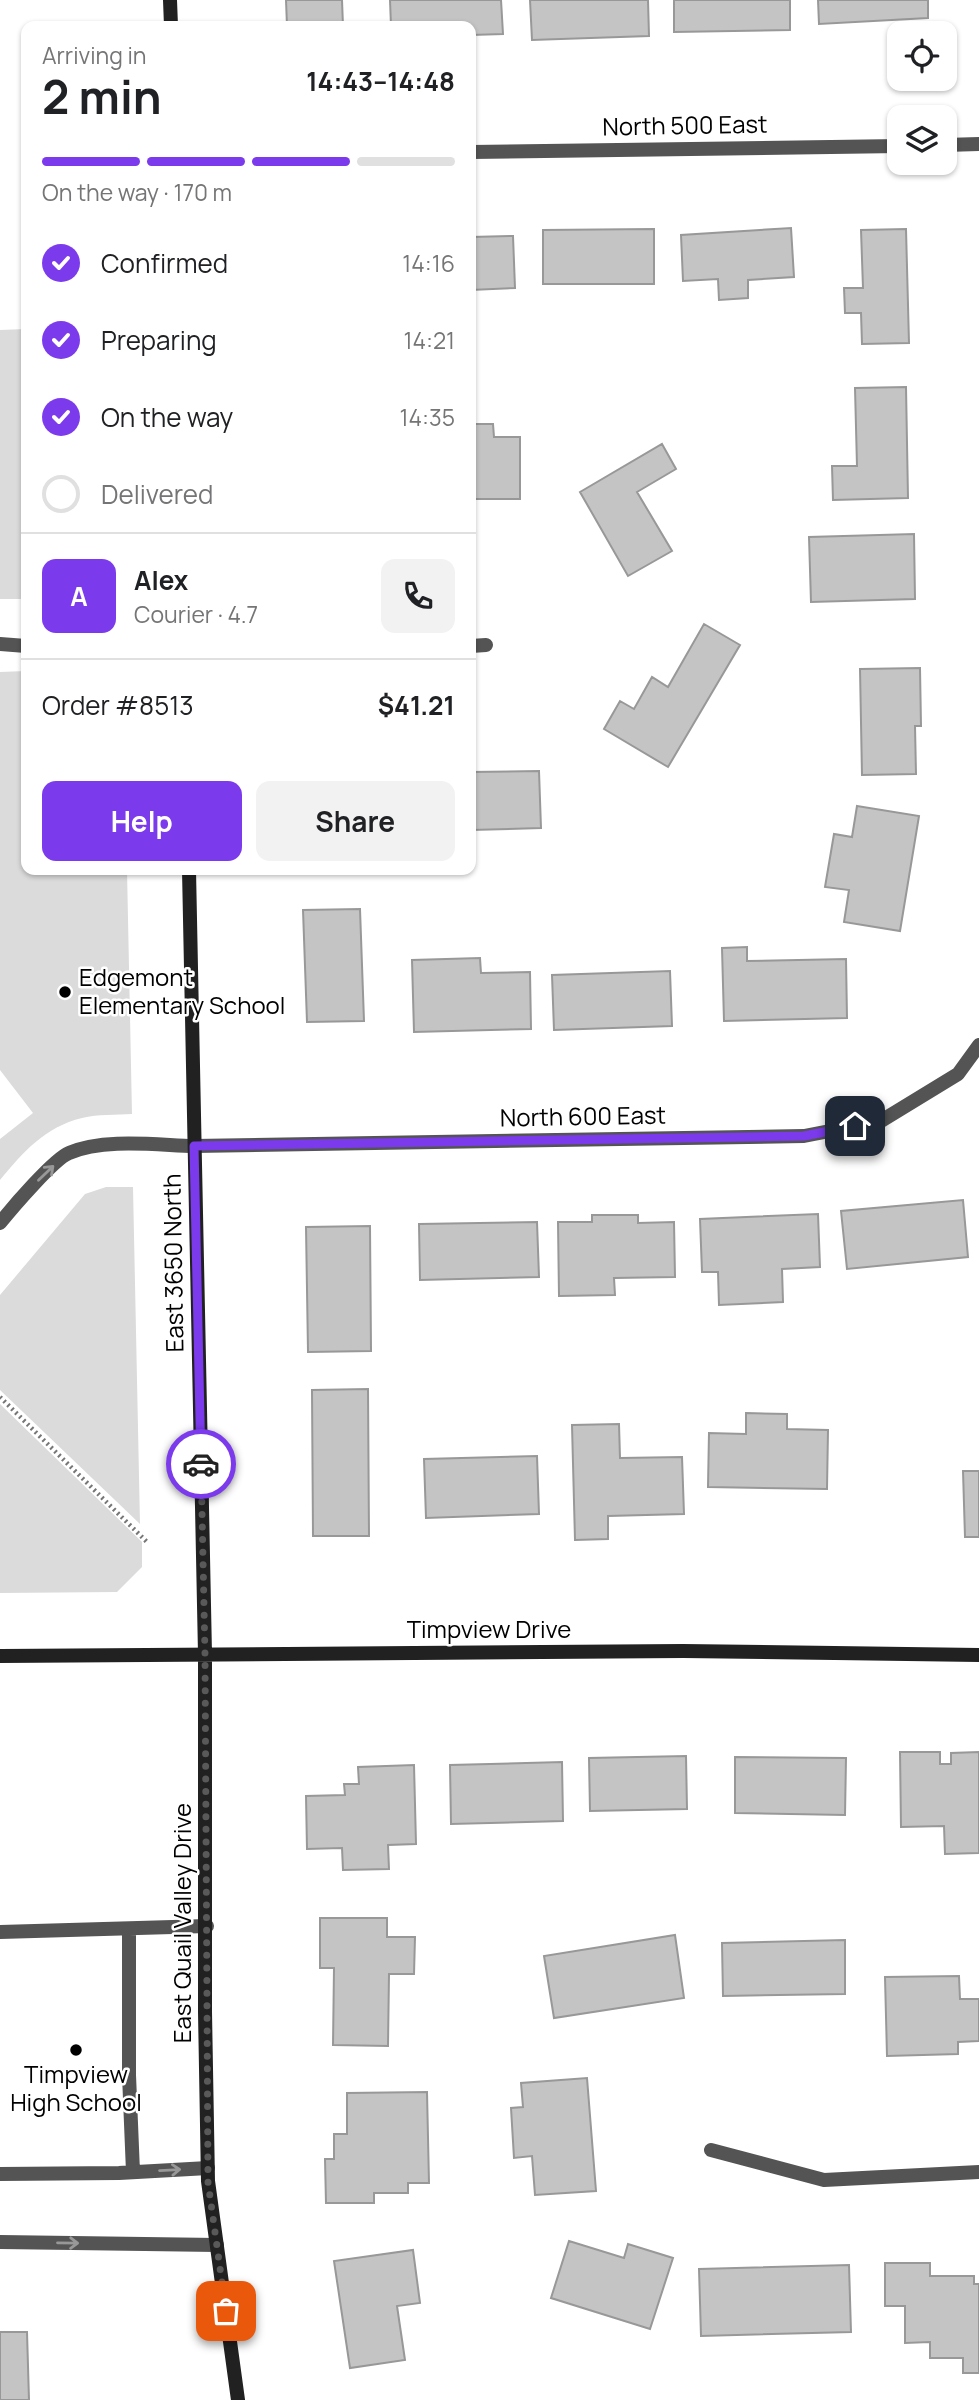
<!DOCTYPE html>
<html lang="en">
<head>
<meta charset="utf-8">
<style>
  :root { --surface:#fff; --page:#f2f2f2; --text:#202124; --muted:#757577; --line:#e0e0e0; --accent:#7c3aed }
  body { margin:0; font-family:Manrope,sans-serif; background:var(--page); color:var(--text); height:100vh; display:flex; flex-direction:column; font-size:26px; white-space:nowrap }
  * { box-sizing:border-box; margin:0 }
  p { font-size:23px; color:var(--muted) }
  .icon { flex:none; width:38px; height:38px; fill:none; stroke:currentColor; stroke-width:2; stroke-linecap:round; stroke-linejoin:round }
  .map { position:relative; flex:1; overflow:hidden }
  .side { position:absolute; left:21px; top:21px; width:455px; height:854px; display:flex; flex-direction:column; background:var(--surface); border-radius:14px; box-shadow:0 2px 5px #0004 }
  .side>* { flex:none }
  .fabs { position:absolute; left:887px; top:21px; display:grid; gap:14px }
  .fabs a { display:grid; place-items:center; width:70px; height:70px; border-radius:14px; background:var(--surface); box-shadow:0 2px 5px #0004; font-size:35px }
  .pin { position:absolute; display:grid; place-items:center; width:60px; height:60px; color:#fff; margin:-30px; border-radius:14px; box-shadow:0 4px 10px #0006 }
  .courier { position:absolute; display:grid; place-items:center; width:70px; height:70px; margin:-35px; border:5px solid #7c3aed; border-radius:50%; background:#fff; color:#222; box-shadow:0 2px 9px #0007 }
  .head em { font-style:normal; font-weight:700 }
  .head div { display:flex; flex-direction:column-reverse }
  .head { display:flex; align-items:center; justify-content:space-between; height:119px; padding:0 21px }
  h1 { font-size:46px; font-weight:700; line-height:52px }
  .bar { display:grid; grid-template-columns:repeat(4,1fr); gap:10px 7px; align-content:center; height:84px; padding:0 21px }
  .bar i { height:9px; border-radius:5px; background:var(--line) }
  .bar .selected { background:var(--accent) }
  .bar p { grid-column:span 4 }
  .line { display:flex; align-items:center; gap:18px; padding:0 21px; border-top:2px solid var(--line) }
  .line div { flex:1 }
  .round { display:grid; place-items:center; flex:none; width:74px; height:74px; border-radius:14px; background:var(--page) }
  ol { padding:0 21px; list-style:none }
  li { display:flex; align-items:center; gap:21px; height:77px }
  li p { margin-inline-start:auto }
  li .icon { padding:7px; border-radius:50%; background:var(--accent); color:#fff; stroke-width:4 }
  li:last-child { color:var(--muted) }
  li i { width:38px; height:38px; border:4px solid var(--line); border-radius:50% }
  .button { display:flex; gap:14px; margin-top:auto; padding:14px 21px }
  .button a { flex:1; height:80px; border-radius:14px; background:var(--accent); color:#fff; font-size:28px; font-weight:700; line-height:80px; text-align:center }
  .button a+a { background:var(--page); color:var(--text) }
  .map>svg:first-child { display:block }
  .green { fill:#dbdbdb }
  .building { fill:#c4c4c4; stroke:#989898; stroke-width:2 }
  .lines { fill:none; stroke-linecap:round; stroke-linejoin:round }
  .path { stroke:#767676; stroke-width:4.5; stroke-dasharray:2 3.5; stroke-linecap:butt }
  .lane { stroke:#545454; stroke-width:14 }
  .street { stroke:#545454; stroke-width:14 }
  .secondary { stroke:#212121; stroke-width:14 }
  .oneway { stroke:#989898 }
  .done { stroke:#595959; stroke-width:7; stroke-dasharray:0 12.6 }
  .route { stroke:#7c3aed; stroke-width:9 }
  .poi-dot { fill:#000; stroke:#fff; stroke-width:2.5 }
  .labels { text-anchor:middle; stroke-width:5; stroke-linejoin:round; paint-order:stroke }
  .street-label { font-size:24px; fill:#000; stroke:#fff }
  .poi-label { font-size:24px; fill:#000; stroke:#fff; text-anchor:start }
</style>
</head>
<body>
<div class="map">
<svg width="979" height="2400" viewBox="0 0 979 2400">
  <rect width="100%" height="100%" fill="#fff"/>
  <!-- green -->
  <path class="green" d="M26,329v270h-26v-269z
    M26,671v199h101l5,244c-16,1 -34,0 -50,4 -37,9 -59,34 -82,62v-41l33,-26 -33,-43v-398z
    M106,1187h27l7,337 -140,-134v-95l85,-101z
    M0,1404l142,138v25l-25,25 -117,1z"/>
  <!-- building -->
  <path class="building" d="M286,0h56l1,26h-56z
    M390,0h111l2,34 -32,1v-9h-80z
    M530,0h118l1,36 -117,4z
    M674,0h116v30l-116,2z
    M818,0h110v18l-109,6z
    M791,228l3,49 -46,3v18l-29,2 -1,-21 -35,2 -2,-46z
    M654,229v55h-111v-54z
    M906,229l3,114 -47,1 -1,-31h-16l-1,-25h19l-2,-58z
    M513,236l2,52 -44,2v-53z
    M906,387l2,111 -75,2 -1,-34h25l-2,-78z
    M471,424h22l1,13h26v62h-49z
    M662,444l14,25 -39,23 35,59 -44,25 -48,-84z
    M914,534l1,65 -104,3 -2,-65z
    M704,624l36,21 -72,122 -64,-38 16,-28 14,8 18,-32 16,10z
    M920,668l1,58h-6l1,48 -54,1 -2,-106z
    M539,771l2,57 -70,2v-58z
    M857,806l62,10 -19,115 -56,-9 5,-32 -24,-3 9,-53 18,3z
    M360,909l4,112 -57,1 -4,-112z
    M747,947v14l99,-2 1,59 -123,3 -2,-73z
    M480,958l1,15 49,-1 1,57 -117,3 -2,-72z
    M670,971l2,55 -118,4 -2,-55z
    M963,1200l5,57 -121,12 -6,-58z
    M818,1214l2,53 -38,2 1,33 -64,3 -1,-33h-16l-2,-53z
    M592,1215h46v8l36,-1 1,55 -61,1 1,17 -56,1 -1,-74h34z
    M537,1222l2,55 -119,3 -1,-56z
    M370,1226l1,125 -63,1 -2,-125z
    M368,1389l1,147h-56l-1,-146z
    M746,1413l41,1v15l41,1 -1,59 -119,-2 1,-54 37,1z
    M619,1424l1,34 62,-1 2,57 -76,2v23l-33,1 -3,-115z
    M537,1456l2,58 -113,4 -2,-59z
    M963,1471h16v66h-14z
    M900,1752h40v12h11v-11l28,-1v101l-34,1 -1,-28 -43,1z
    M686,1756l1,53 -97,2 -1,-53z
    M735,1757l111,1 -1,57 -110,-2z
    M562,1762l1,59 -112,3 -1,-59z
    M414,1765l2,79 -28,1 1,24 -46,1 -1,-22 -35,1 -1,-53 39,-1 -1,-11h15l-1,-17z
    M320,1918h67v19h28l-1,37h-25l-1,72 -55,-1 1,-77h-14z
    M675,1935l9,63 -130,20 -10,-62z
    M845,1940v54l-122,2 -1,-53z
    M959,1976l1,23h19v42l-21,1v12l-71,2 -2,-79z
    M587,2078l9,113 -61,4 -3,-39 -18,2 -3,-50 12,-1 -2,-24z
    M427,2092l2,91h-21v10h-34v10h-48l-1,-44h9v-25h13v-41z
    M569,2241l55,17 4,-14 45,14 -23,71 -99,-31z
    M413,2250l7,53 -23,3 8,54 -55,8 -16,-107z
    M885,2263h45v13h44v8h5v89h-16v-15h-33v-16l-25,1v-37h-20z
    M849,2265l2,67 -150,4 -2,-67z
    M0,2332h27l2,68h-29z"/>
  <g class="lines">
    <!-- path -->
    <path class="path" d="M0,1397l147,145"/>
    <!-- lane -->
    <path class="lane" d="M0,644l26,2
      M0,1223c12,-15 54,-64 69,-70 35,-15 87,-8 125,-7
      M129,1929v146l4,97
      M0,1932l207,-6
      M0,2174l119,-1 89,-5
      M0,2242l217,3"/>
    <!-- street -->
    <path class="street" d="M945,145l34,-1
      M471,152l429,-6
      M471,646l15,-1
      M194,1146l610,-10 77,-15 77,-47 21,-29
      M711,2150l113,30 155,-8"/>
    <!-- secondary -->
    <path class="secondary" d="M170,0l1,26
      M189,870l16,784v358l3,169 30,219
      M0,1656l683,-5 296,4"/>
  </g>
  <!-- one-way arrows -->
  <defs><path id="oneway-shaft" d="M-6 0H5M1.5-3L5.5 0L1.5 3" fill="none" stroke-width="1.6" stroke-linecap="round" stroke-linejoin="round" transform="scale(1.75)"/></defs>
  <g class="oneway">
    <use href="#oneway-shaft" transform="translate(46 1173) rotate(-44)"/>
    <use href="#oneway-shaft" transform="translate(170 2170) rotate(-3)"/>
    <use href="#oneway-shaft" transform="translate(68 2243) rotate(1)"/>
  </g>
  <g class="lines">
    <!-- done -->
    <path class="done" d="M201,1464l4,190 3,528 18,129"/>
    <!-- route -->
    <path class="route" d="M201,1464l-7,-318 610,-10 51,-10"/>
  </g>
  <!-- markers -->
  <g class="poi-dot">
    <circle cx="65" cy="992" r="7"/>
    <circle cx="76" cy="2050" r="7"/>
  </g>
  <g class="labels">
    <!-- street labels -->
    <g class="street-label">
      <text transform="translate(685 126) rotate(-1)" y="8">North 500 East</text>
      <text transform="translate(583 1117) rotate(-1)" y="8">North 600 East</text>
      <text transform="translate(174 1263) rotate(-91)" y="8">East 3650 North</text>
      <text x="489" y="1638">Timpview Drive</text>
      <text transform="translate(183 1923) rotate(-90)" y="8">East Quail Valley Drive</text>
    </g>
    <!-- poi labels -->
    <g class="poi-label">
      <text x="79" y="986">Edgemont<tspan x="79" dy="28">Elementary School</tspan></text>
      <text x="76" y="2083" text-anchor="middle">Timpview<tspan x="76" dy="28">High School</tspan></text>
    </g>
  </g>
</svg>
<div class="fabs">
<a><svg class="icon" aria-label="locate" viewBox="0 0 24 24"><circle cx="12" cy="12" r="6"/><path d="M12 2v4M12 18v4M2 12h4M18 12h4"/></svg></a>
<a><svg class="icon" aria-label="layers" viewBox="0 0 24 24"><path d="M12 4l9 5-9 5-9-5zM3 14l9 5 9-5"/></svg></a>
</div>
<div class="pin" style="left:226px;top:2311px;background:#ea580c"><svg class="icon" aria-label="bag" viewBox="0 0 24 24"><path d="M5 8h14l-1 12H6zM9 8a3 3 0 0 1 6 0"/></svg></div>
<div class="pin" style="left:855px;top:1126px;background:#1f2937"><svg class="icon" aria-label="home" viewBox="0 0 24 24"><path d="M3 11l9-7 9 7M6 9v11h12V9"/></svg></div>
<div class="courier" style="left:201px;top:1464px"><svg class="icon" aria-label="car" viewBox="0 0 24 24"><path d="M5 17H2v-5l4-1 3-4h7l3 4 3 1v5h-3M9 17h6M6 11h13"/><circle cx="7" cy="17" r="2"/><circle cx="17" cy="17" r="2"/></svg></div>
<section class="side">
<div class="head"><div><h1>2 min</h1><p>Arriving in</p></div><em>14:43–14:48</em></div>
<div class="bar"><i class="selected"></i><i class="selected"></i><i class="selected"></i><i></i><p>On the way · 170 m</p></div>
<ol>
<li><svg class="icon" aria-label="check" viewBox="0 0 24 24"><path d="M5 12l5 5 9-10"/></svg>Confirmed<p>14:16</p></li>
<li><svg class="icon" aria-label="check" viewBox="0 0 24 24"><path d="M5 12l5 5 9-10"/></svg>Preparing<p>14:21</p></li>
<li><svg class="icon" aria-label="check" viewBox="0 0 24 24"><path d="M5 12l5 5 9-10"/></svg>On the way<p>14:35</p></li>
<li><i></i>Delivered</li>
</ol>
<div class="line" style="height:126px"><b class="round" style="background:var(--accent);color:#fff">A</b><div><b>Alex</b><p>Courier · 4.7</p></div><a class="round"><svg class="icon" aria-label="phone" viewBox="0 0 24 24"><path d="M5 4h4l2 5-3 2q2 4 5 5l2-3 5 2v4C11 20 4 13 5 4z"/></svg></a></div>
<div class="line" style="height:91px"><div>Order #8513</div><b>$41.21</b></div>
<div class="button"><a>Help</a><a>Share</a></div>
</section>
</div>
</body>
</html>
